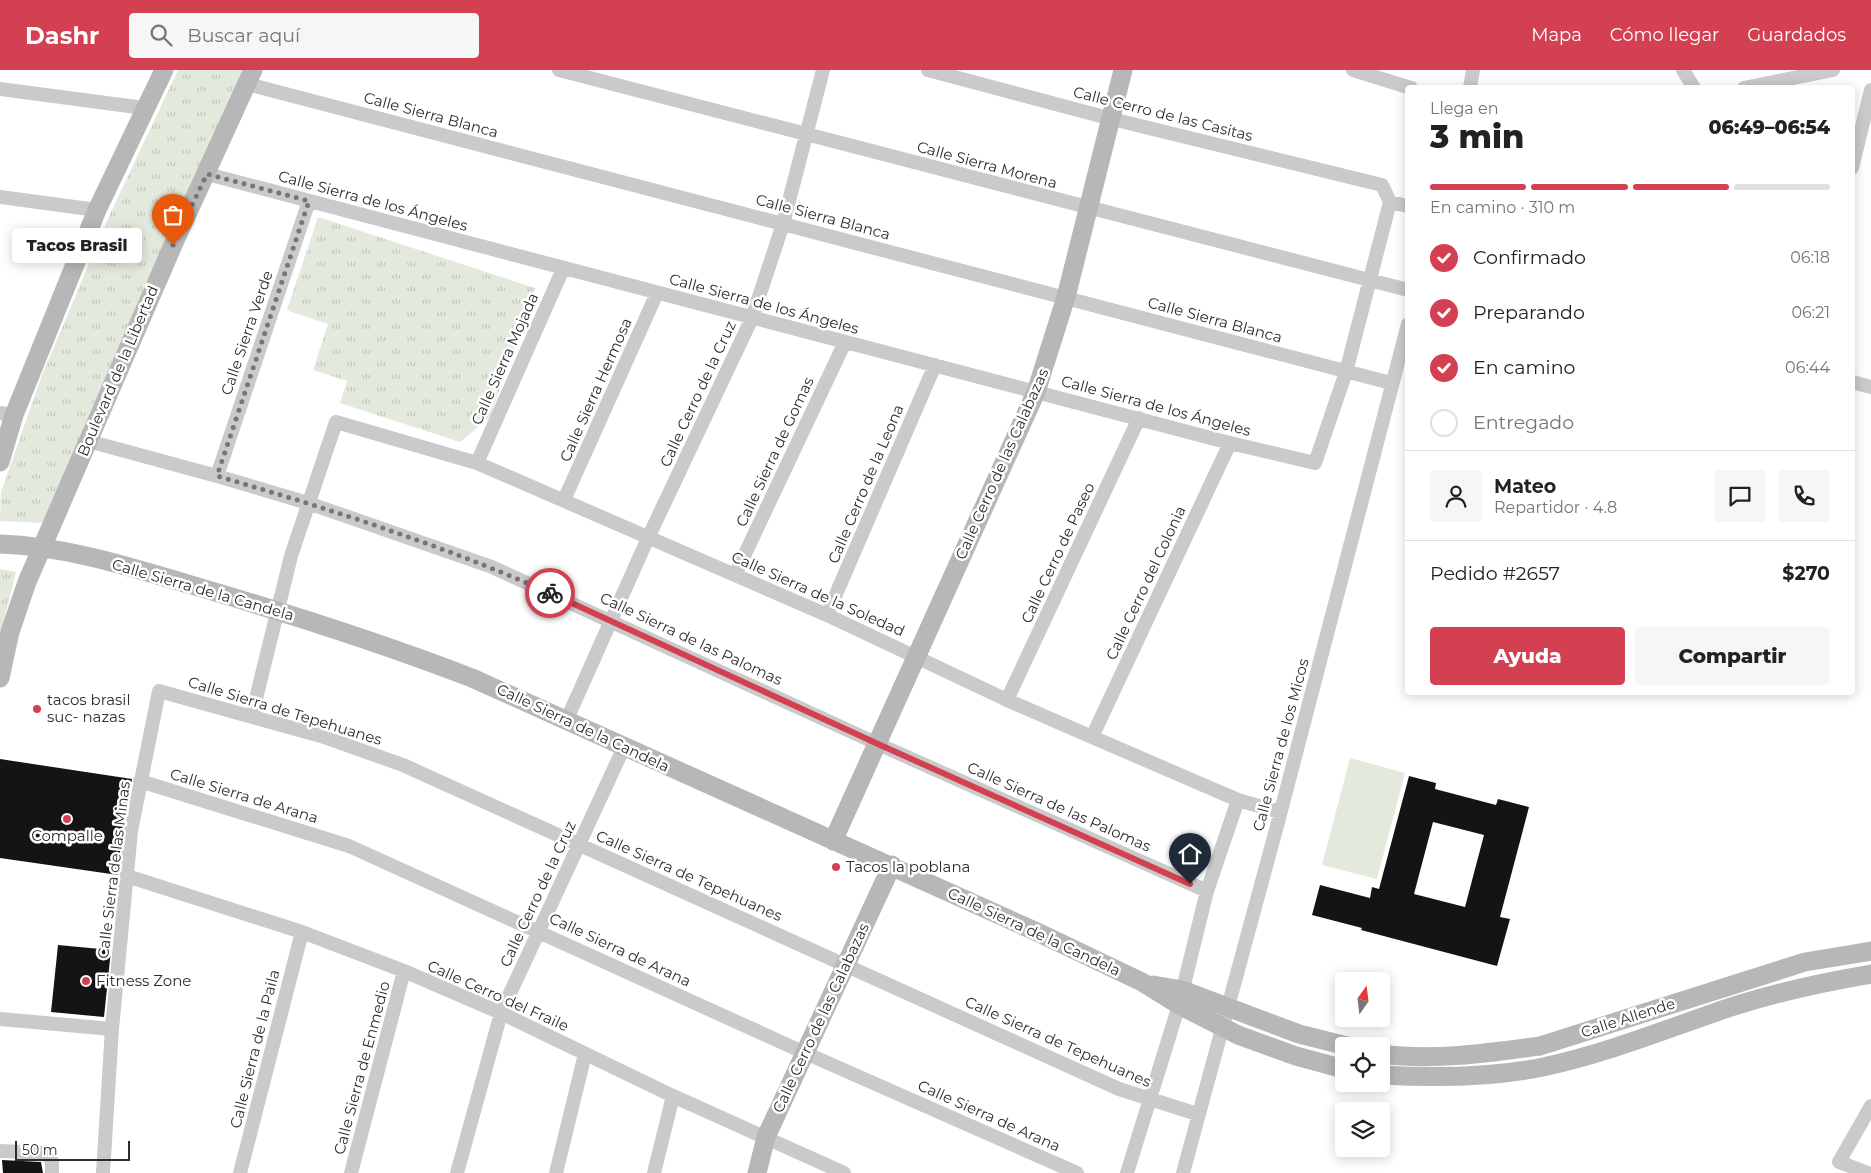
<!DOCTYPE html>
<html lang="es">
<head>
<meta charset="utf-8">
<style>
  :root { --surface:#fff; --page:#f6f6f6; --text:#222; --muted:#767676; --line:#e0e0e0; --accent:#d34052 }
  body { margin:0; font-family:Montserrat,sans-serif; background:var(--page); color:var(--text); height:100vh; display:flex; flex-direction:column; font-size:19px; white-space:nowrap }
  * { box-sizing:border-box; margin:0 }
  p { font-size:16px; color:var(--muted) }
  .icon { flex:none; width:28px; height:28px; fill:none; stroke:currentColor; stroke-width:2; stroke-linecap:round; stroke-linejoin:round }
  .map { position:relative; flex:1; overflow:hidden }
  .details { position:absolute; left:1405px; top:15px; width:450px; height:610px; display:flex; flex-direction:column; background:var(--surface); border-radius:5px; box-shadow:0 2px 12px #0003 }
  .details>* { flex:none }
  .needle { width:32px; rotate:14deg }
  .buttons { position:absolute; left:1335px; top:902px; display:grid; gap:10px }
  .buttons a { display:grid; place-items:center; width:55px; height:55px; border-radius:5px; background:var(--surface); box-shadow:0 2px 12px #0003; font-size:25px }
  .scale { position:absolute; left:15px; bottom:12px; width:115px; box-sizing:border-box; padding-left:5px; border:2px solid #2d2d2d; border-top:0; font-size:14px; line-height:18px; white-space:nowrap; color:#2d2d2d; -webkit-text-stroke:4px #fff; paint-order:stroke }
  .pin { position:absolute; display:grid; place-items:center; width:42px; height:42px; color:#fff; margin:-51px -21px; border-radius:50% 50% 50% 0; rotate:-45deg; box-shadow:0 0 5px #0007 }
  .pin .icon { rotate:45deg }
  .courier { position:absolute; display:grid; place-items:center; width:50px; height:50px; margin:-25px; border:4px solid #d34052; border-radius:50%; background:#fff; color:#222; box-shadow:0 1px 6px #0007 }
  .bubble { position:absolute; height:35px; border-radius:5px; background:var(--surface); box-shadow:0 2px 12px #0003; font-size:16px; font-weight:800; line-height:35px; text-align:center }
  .overview em { font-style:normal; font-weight:800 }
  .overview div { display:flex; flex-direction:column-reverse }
  .overview { display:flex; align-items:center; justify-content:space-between; height:85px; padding:0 25px }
  h1 { font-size:32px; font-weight:800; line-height:38px }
  .bar { display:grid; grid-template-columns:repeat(4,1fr); gap:8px 5px; align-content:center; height:60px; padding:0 25px }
  .bar i { height:6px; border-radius:4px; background:var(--line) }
  .bar .on { background:var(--accent) }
  .bar p { grid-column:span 4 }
  .line { display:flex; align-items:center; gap:12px; padding:0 25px; border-top:1px solid var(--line) }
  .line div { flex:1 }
  .round { display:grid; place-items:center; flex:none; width:52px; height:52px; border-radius:5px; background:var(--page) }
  ol { padding:0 25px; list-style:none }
  li { display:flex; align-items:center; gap:15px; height:55px }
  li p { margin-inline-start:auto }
  li .icon { padding:5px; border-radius:50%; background:var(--accent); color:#fff; stroke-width:4 }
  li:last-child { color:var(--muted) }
  li i { width:28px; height:28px; border:2px solid var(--line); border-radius:50% }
  .action { display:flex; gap:10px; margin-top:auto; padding:10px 25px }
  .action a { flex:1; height:58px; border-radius:5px; background:var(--accent); color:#fff; font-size:20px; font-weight:800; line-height:58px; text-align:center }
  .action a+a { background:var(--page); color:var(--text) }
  header { display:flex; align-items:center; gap:30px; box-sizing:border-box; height:70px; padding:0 25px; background:var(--accent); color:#fff }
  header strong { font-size:24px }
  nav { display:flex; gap:28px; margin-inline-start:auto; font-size:18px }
  .search { width:350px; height:45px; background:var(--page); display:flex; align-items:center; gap:12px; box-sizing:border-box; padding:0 18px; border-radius:5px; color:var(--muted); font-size:19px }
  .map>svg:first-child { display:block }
  .park { fill:url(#park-tufts) }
  .pitch { fill:#e3e9dc }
  .building { fill:#141414; fill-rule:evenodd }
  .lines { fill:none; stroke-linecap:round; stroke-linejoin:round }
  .street { stroke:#cacaca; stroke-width:14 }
  .secondary { stroke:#b7b7b7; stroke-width:19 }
  .done { stroke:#767676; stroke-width:5; stroke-dasharray:0 9 }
  .route { stroke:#d34052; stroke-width:6 }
  .poi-dot { fill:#d34052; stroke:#fff; stroke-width:2 }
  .labels { text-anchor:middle; stroke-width:5; stroke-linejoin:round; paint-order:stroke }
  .street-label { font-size:15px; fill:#2d2d2d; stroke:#fff }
  .poi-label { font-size:15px; fill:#2d2d2d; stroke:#fff; text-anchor:start }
</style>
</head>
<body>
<header>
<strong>Dashr</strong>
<div class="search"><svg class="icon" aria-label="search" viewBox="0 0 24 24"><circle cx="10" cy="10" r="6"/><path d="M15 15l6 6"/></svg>Buscar aquí</div>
<nav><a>Mapa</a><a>Cómo llegar</a><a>Guardados</a></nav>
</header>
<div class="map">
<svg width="1871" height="1103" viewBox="0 0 1871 1103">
  <defs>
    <pattern id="park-tufts" width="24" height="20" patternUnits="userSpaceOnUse" patternTransform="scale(1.25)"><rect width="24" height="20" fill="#e3e9dc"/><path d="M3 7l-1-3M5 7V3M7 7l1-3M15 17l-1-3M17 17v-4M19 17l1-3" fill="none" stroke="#c3c8bd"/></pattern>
  </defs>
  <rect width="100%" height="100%" fill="#fff"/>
  <!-- park -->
  <path class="park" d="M178,0h67l-153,337 -48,116 -44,-2 1,-29 41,-117 69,-163z
    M318,147l217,71 -45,129 -30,25 -120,-39 7,-22 -34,-11 15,-46 -41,-14z
    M0,499l16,3 -16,65z"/>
  <!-- pitch -->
  <path class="pitch" d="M1350,688l55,15 -28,106 -55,-14z"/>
  <!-- building -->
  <path class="building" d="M0,689l132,20 -10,51 -4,45 -118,-17z
    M1409,706l27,7 -1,6 61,16 2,-6 31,8 -29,110 10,2 -13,47 -136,-36 1,-2 -50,-13 8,-30 50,13 2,-11 7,2zM1433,752l51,13 -19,72 -51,-13z
    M58,875l53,5 -7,67 -53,-5z
    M2,1090l39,2 2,11h-40z"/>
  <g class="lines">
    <!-- street -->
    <path class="street" d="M559,0l849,220
      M1353,0l58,18
      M1683,0l11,18
      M247,14l1144,299
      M1470,18l3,-18
      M1744,18l89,-18
      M0,19l144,19
      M1852,98l19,-78
      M207,104l1023,269 85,20 31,-91 44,-170 -8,-17 -270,-66 -184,-49
      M0,127l97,13
      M1390,132l18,4
      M1852,312l19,5
      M0,343l14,2
      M88,371l129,35 91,27 184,64 386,177 329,147
      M477,393l86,-194
      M217,406l92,-275
      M564,430l93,-207
      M735,505l110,-233
      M827,545l108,-250
      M1007,630l132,-282
      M252,645l39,-159 45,-134 141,41 350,152 180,85 85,37 146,63 42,12
      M567,649l81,-181 104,-220 31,-94 40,-154
      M1092,667l138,-294
      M140,711l209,65 454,206 274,121
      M127,806l175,56 102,39 97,42 172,83 171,77
      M0,949l112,10
      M0,1081l46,2 6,8v12
      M103,1103l9,-144 19,-198 28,-140 162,45 82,29 716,324 78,25
      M240,1103l62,-241
      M351,1103l53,-202
      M457,1103l44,-160 123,-266
      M556,1103l29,-119
      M654,1103l19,-77
      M1127,1103l52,-168 28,-114 31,-91
      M1183,1103l94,-347 131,-502
      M1868,1103l-29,-11 32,-56"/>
    <!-- secondary -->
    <path class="secondary" d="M0,392l14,-47 83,-205 67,-140
      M0,474c64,2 127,22 188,40 96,28 191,58 284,94l565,254 105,50 37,23 59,30 58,21 48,13
      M0,608l10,-46 17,-50 146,-337 80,-175
      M833,771l203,-449 30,-95 57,-227
      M1153,915l29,5 117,44 48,12
      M1381,984c52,7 108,-1 159,-8l265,-84 66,-11
      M1381,1005c54,3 109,3 162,-8 65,-14 126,-39 188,-60 46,-15 93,-25 140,-33
      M757,1103l9,-36 126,-272"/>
  </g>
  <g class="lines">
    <!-- done -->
    <path class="done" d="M173,175l34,-71 102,27 -92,275c113,33 225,69 333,117"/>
    <!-- route -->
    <path class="route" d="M550,523l328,151 312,140"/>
  </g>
  <!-- markers -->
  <g class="poi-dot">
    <circle cx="37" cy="639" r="5"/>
    <circle cx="67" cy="749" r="5"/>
    <circle cx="836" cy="797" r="5"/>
    <circle cx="86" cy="911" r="5"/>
  </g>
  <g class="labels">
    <!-- street labels -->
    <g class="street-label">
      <text transform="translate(1163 44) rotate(14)" y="5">Calle Cerro de las Casitas</text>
      <text transform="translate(431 45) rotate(15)" y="5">Calle Sierra Blanca</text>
      <text transform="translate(987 95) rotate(15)" y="5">Calle Sierra Morena</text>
      <text transform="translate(373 131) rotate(15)" y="5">Calle Sierra de los Ángeles</text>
      <text transform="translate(823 147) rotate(15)" y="5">Calle Sierra Blanca</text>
      <text transform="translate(764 234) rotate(15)" y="5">Calle Sierra de los Ángeles</text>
      <text transform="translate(1215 250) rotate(15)" y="5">Calle Sierra Blanca</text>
      <text transform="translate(247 263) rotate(-71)" y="5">Calle Sierra Verde</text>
      <text transform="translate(505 289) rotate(-66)" y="5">Calle Sierra Mojada</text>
      <text transform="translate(118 301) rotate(-67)" y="5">Boulevard de la Libertad</text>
      <text transform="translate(596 320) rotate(-66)" y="5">Calle Sierra Hermosa</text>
      <text transform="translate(698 324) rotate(-65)" y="5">Calle Cerro de la Cruz</text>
      <text transform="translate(1156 336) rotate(15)" y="5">Calle Sierra de los Ángeles</text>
      <text transform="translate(775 382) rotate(-65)" y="5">Calle Sierra de Gomas</text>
      <text transform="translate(1002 394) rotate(-66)" y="5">Calle Cerro de las Calabazas</text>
      <text transform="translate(866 414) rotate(-67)" y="5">Calle Cerro de la Leona</text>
      <text transform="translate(1058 483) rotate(-65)" y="5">Calle Cerro de Paseo</text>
      <text transform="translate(1146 513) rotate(-65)" y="5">Calle Cerro del Colonia</text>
      <text transform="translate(203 520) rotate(16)" y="5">Calle Sierra de la Candela</text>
      <text transform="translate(818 524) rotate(24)" y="5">Calle Sierra de la Soledad</text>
      <text transform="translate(691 569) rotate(25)" y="5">Calle Sierra de las Palomas</text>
      <text transform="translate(285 641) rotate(17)" y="5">Calle Sierra de Tepehuanes</text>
      <text transform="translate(583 658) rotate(25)" y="5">Calle Sierra de la Candela</text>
      <text transform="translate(1281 675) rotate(-75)" y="5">Calle Sierra de los Micos</text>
      <text transform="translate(244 726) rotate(17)" y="5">Calle Sierra de Arana</text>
      <text transform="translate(1059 737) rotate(24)" y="5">Calle Sierra de las Palomas</text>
      <text transform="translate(114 800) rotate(-83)" y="5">Calle Sierra de las Minas</text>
      <text transform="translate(689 806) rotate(24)" y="5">Calle Sierra de Tepehuanes</text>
      <text transform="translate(538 824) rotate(-65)" y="5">Calle Cerro de la Cruz</text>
      <text transform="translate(1034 862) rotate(25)" y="5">Calle Sierra de la Candela</text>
      <text transform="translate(620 880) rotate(25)" y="5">Calle Sierra de Arana</text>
      <text transform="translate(498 926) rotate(24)" y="5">Calle Cerro del Fraile</text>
      <text transform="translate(821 948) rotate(-65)" y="5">Calle Cerro de las Calabazas</text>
      <text transform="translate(1628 948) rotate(-18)" y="5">Calle Allende</text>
      <text transform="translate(1058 972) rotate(24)" y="5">Calle Sierra de Tepehuanes</text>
      <text transform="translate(255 979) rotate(-76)" y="5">Calle Sierra de la Paila</text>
      <text transform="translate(362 998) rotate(-75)" y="5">Calle Sierra de Enmedio</text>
      <text transform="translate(989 1046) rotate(24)" y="5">Calle Sierra de Arana</text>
    </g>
    <!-- poi labels -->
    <g class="poi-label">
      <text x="47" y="635">tacos brasil<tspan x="47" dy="17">suc- nazas</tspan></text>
      <text x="67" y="771" text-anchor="middle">Compalle</text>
      <text x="846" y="802">Tacos la poblana</text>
      <text x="96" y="916">Fitness Zone</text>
    </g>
  </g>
</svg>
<div class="buttons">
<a><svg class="needle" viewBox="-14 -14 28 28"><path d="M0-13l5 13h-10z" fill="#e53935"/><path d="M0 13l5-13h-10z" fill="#767676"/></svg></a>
<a><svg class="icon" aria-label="locate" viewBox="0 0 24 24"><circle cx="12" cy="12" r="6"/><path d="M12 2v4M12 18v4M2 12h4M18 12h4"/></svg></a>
<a><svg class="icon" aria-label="layers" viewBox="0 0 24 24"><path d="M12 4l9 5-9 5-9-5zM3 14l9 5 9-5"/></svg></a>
</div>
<div class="scale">50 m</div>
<div class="pin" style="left:173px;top:175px;background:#ea580c"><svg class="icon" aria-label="bag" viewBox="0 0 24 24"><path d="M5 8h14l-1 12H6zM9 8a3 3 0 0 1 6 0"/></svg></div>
<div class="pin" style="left:1190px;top:814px;background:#1f2937"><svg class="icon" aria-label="home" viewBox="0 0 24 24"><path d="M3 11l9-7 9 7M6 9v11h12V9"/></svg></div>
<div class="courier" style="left:550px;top:523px"><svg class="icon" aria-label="bike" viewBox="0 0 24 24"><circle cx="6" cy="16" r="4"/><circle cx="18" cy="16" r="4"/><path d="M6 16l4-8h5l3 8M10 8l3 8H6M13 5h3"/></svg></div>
<div class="bubble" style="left:12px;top:158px;width:130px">Tacos Brasil</div>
<section class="details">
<div class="overview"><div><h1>3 min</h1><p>Llega en</p></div><em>06:49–06:54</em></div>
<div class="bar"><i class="on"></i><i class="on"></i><i class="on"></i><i></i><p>En camino · 310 m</p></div>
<ol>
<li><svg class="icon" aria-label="check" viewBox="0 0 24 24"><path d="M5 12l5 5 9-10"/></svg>Confirmado<p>06:18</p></li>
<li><svg class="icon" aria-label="check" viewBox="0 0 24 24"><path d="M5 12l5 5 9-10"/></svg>Preparando<p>06:21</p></li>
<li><svg class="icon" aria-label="check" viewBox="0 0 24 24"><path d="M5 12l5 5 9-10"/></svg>En camino<p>06:44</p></li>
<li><i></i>Entregado</li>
</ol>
<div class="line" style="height:90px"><a class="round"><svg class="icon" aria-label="person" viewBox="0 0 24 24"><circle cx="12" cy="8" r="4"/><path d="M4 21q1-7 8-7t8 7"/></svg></a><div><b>Mateo</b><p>Repartidor · 4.8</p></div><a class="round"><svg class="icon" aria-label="chat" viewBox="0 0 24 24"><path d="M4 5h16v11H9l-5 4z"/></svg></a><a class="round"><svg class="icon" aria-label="phone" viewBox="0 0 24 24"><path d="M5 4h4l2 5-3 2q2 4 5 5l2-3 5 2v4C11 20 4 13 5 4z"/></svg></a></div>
<div class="line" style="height:65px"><div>Pedido #2657</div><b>$270</b></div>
<div class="action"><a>Ayuda</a><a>Compartir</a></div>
</section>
</div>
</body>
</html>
